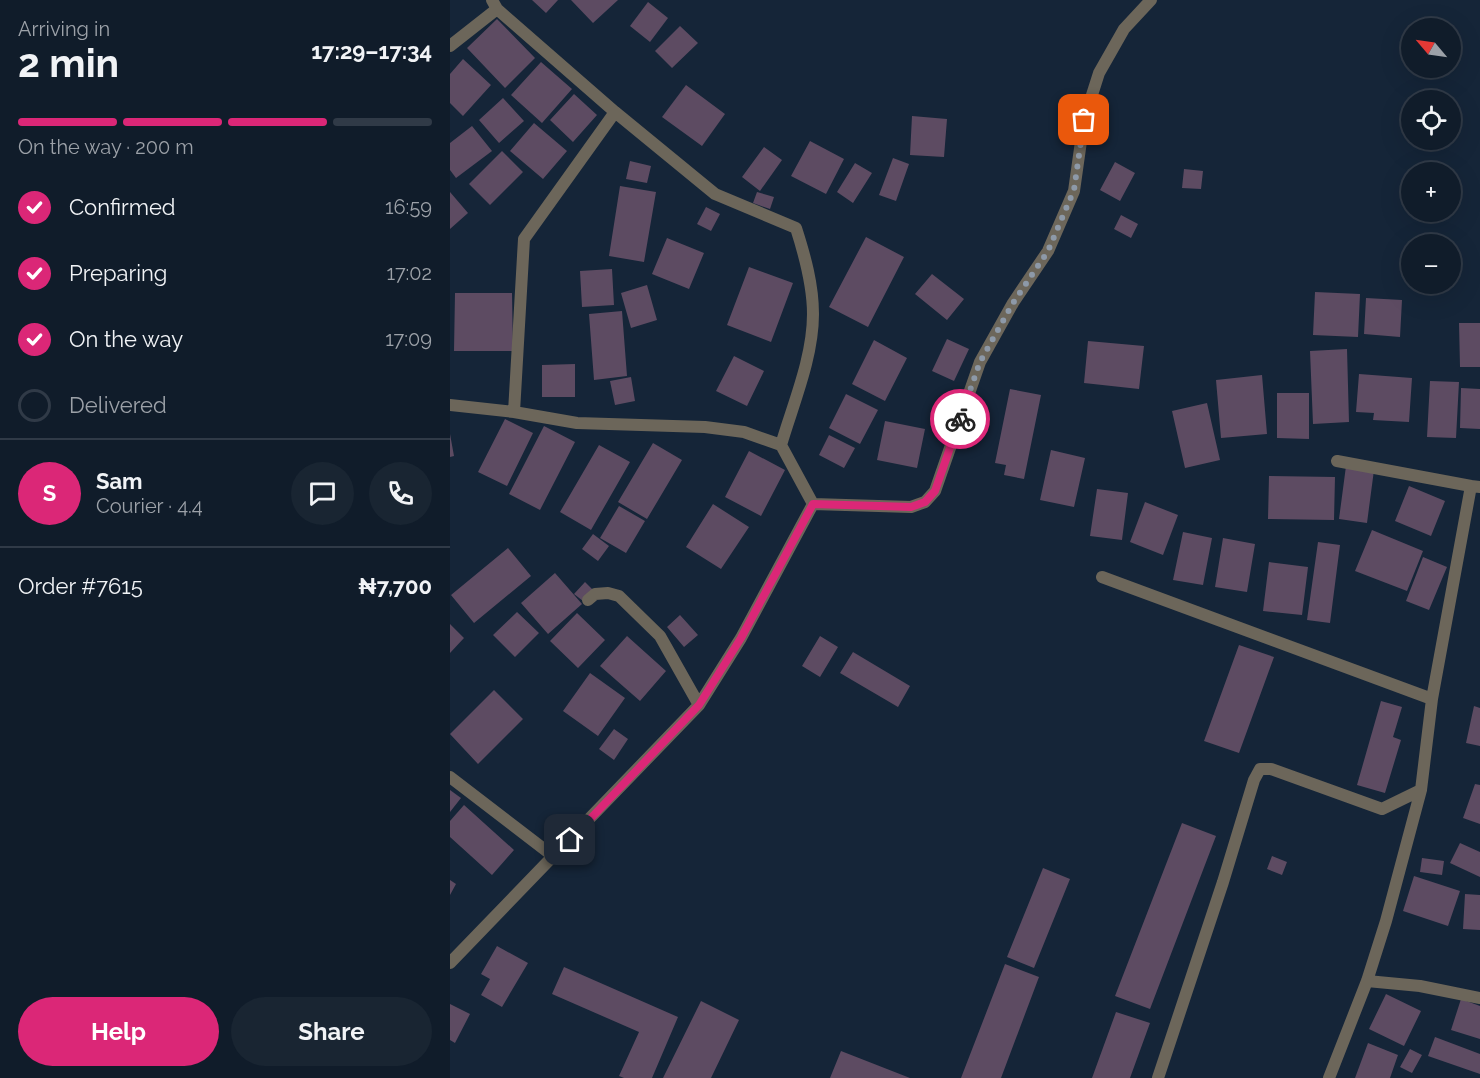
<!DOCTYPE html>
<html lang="en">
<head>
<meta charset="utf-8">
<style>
  :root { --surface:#101c2a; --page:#192532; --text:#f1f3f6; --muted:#9ca1a8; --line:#303a47; --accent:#db2777 }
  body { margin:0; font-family:Raleway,sans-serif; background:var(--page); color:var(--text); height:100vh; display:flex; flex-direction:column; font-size:22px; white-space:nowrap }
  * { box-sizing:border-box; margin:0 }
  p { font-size:20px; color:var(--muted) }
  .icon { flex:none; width:33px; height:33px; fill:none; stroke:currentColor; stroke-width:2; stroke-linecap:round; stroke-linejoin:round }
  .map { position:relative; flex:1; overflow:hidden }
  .sheet { display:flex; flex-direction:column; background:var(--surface); width:450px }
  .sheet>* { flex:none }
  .needle { width:39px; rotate:299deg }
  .fabs { position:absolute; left:951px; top:18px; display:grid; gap:12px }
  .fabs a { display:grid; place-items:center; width:60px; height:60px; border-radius:50%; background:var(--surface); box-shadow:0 6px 24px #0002,0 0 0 2px var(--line); font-size:30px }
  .pin { position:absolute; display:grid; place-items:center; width:51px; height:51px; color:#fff; margin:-26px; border-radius:12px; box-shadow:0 3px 9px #0006 }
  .courier { position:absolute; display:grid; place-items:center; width:60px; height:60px; margin:-30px; border:4px solid #db2777; border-radius:50%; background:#fff; color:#222; box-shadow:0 2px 8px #0007 }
  .overview em { font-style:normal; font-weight:700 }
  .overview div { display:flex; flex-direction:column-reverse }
  .overview { display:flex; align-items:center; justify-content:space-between; height:102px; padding:0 18px }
  h1 { font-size:39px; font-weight:700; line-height:45px }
  .bar { display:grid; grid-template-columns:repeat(4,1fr); gap:9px 6px; align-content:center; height:72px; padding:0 18px }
  .bar i { height:8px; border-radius:4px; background:var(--line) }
  .bar .active { background:var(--accent) }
  .bar p { grid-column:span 4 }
  .line { display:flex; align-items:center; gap:15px; padding:0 18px; border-top:2px solid var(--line) }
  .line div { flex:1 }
  .round { display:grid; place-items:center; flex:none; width:63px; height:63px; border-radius:32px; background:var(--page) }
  ol { padding:0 18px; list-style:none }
  li { display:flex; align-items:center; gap:18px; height:66px }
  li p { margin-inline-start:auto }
  li .icon { padding:6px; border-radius:50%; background:var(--accent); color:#fff; stroke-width:4 }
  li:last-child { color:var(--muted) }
  li i { width:33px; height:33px; border:3px solid var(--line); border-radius:50% }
  .primary-button { display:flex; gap:12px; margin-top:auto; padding:12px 18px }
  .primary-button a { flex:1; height:69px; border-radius:36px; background:var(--accent); color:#fff; font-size:24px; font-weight:700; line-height:69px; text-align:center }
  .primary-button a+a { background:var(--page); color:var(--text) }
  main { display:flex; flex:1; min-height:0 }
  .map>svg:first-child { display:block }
  .building { fill:#5d4b62 }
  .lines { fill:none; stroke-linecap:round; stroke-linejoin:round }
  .street { stroke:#6c665a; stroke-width:12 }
  .done { stroke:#8d99a8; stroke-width:6; stroke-dasharray:0 10.8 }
  .route { stroke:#db2777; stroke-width:8 }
</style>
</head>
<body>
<main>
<section class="sheet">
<div class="overview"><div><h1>2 min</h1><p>Arriving in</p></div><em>17:29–17:34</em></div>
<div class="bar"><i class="active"></i><i class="active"></i><i class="active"></i><i></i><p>On the way · 200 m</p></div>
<ol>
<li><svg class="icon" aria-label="check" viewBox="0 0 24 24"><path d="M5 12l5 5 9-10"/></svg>Confirmed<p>16:59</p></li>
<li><svg class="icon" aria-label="check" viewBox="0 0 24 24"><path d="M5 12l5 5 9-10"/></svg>Preparing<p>17:02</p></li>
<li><svg class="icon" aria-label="check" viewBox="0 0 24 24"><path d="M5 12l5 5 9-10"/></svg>On the way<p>17:09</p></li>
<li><i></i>Delivered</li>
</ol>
<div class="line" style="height:108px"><b class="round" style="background:var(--accent);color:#fff">S</b><div><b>Sam</b><p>Courier · 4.4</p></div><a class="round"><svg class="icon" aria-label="chat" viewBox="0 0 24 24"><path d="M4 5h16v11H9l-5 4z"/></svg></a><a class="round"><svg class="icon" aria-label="phone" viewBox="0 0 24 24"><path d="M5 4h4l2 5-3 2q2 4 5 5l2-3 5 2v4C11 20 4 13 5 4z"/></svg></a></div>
<div class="line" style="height:78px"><div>Order #7615</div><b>₦7,700</b></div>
<div class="primary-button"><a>Help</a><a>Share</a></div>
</section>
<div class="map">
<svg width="1030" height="1078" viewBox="0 0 1030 1078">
  <rect width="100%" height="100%" fill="#152538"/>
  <!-- building -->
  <path class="building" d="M82,0h26l-12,13z
    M121,0h47l-25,23z
    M198,2l20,16 -18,24 -20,-16z
    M47,19l38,39 -30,30 -38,-40z
    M230,26l18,17 -26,25 -17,-17z
    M13,59l28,26 -28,31 -13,-13v-29z
    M91,62l31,27 -30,34 -31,-28z
    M236,85l39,29 -23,32 -40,-29z
    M124,94l23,21 -24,27 -23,-22z
    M53,98l21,23 -25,22 -20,-23z
    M462,116l35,3 -3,38 -34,-2z
    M84,123l33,28 -24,28 -33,-28z
    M22,126l20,25 -36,27 -6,-8v-27z
    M360,141l34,18 -18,35 -35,-18z
    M314,147l18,13 -22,31 -18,-14z
    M52,151l21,21 -33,33 -21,-21z
    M443,158l16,6 -13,37 -17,-6z
    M180,161l21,5 -4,17 -21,-4z
    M665,162l20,11 -15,28 -20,-11z
    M405,163l17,10 -19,30 -16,-11z
    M734,169l19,2 -2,18 -19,-1z
    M170,186l36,6 -12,70 -35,-6z
    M0,192l18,21 -18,16z
    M307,192l17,5 -4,12 -17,-6z
    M256,207l14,7 -9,17 -14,-7z
    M671,215l17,9 -7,14 -17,-9z
    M416,237l38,20 -36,70 -39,-20z
    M217,238l37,15 -15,36 -37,-15z
    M299,267l44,16 -22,59 -44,-17z
    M162,269l2,36 -32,2 -2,-36z
    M482,274l32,25 -17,21 -32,-26z
    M197,285l10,35 -26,8 -10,-35z
    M865,292l45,2 -2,43 -45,-2z
    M5,293h57l1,58h-59z
    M916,298l36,2 -2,37 -36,-3z
    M172,311l5,65 -33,4 -5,-66z
    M1009,323h21v44h-20z
    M497,339l22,10 -15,32 -22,-10z
    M424,340l33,18 -22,43 -33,-17z
    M638,341l56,5 -5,43 -55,-6z
    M897,349l2,73 -36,2 -3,-73z
    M284,356l30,15 -17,35 -31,-15z
    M125,364v33h-33v-32z
    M909,374l53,4 -3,44 -36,-2 1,-7 -18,-1z
    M812,375l5,59 -46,4 -5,-58z
    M181,377l4,24 -20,4 -5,-24z
    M980,381l29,1 -3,56 -29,-1z
    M1011,388l19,1v40l-20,-1z
    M560,389l31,6 -17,84 -20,-4 2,-10 -11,-2z
    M827,393h32v46l-32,-1z
    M396,394l32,16 -18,34 -31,-16z
    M757,403l13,57 -35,8 -13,-57z
    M55,419l28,14 -26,53 -29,-14z
    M435,421l40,8 -8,39 -40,-8z
    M94,426l31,16 -35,68 -31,-16z
    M0,434l4,22 -4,1z
    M379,435l26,13 -11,20 -25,-13z
    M203,443l29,17 -35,59 -29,-17z
    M149,445l31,17 -39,68 -31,-18z
    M601,450l34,8 -11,49 -34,-7z
    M299,451l36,19 -24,46 -36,-19z
    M896,466l28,4 -7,53 -28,-4z
    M819,476l66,1 -1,43 -66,-1z
    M959,486l36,15 -14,35 -36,-15z
    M647,489l31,4 -6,47 -32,-4z
    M695,502l33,13 -15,40 -33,-13z
    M263,504l36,23 -28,42 -35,-22z
    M169,506l26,15 -19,32 -26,-15z
    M922,530l51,21 -16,40 -52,-20z
    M733,532l29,6 -9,47 -30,-5z
    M143,534l16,12 -11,15 -16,-12z
    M773,538l32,6 -8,48 -32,-5z
    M868,542l22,3 -10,78 -23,-3z
    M58,548l23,28 -57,47 -23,-28z
    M973,557l24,10 -18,43 -23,-9z
    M819,562l39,5 -6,48 -39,-4z
    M105,573l27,31 -34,30 -27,-31z
    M135,582l8,8 -10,11 -9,-7z
    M67,612l22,21 -24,24 -22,-22z
    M127,613l28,27 -27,28 -28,-27z
    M230,615l18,20 -14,12 -17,-20z
    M0,624l14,14 -14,15z
    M177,636l39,35 -26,30 -40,-35z
    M370,636l18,11 -18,30 -18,-11z
    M789,645l35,12 -35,96 -35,-12z
    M403,652l57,34 -12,21 -58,-34z
    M140,673l35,25 -27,38 -35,-25z
    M44,690l29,29 -45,45 -28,-30z
    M931,701l21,6 -9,30 8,3 -16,53 -28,-8z
    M1024,706l6,2v38l-14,-3z
    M164,729l14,10 -14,21 -15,-11z
    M1025,784l5,1v39l-17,-6z
    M0,790l11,8 -11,14z
    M14,805l50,45 -22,25 -42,-38v-16z
    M732,823l34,13 -66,173 -35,-13z
    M1010,843l20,9v25l-30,-14z
    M822,856l15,6 -5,13 -15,-6z
    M972,858l22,3 -2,14 -22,-3z
    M593,868l27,11 -36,89 -27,-11z
    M964,876l46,15 -12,35 -45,-15z
    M0,880l6,4 -6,11z
    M1015,894l15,1v35l-17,-1z
    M47,946l31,17 -26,44 -21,-12 9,-16 -9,-5z
    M555,964l34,13 -38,101h-40z
    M114,967l114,50 -26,61h-28l-5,-2 20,-44 -87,-38z
    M936,994l35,17 -17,35 -35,-17z
    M1011,999l19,7v33l-29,-9z
    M251,1001l38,19 -28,58h-48z
    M0,1004l20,10 -15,29 -5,-3z
    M666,1012l34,11 -20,55h-38z
    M985,1037l45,17v20l-52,-18z
    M918,1043l30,12 -8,23h-35z
    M960,1049l12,6 -10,18 -12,-6z
    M391,1051l69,27h-80z"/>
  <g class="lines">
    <!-- street -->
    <path class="street" d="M42,0l5,9 118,103 100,82 81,34c9,28 17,57 17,86 0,44 -20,90 -32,131l32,59
      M0,46l47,-37
      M0,405l64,7 63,11 128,4 39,5 37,13
      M64,412l10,-173 91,-127
      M887,461l134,25
      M363,504l98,3 14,-5 10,-11 45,-129 33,-59 35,-52 26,-60 10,-71 15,-47 25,-44 27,-29
      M652,577l330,122
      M138,600l7,-6 13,-1 11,3 41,40 39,69
      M0,777l103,79
      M0,963l249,-258 42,-67 72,-134
      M917,981l53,5 60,12
      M708,1078l65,-196 31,-102 6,-11h11l111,40 39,-19
      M879,1078l38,-97 19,-60 35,-131 11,-91 39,-213 9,1"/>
  </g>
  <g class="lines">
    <!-- done -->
    <path class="done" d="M510,419l20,-57 33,-59 35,-52 26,-61 10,-70"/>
    <!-- route -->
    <path class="route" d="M120,840l129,-135 42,-67 72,-134 98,3 14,-5 10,-11 25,-72"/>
  </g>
</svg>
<div class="fabs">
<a><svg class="needle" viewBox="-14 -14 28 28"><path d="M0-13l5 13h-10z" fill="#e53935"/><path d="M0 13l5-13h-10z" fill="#9ca1a8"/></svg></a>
<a><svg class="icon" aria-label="locate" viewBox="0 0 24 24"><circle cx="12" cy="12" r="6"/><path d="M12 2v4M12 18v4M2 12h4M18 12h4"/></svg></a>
<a>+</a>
<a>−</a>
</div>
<div class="pin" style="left:634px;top:120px;background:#ea580c"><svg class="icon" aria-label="bag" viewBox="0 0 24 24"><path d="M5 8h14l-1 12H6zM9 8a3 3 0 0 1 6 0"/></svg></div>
<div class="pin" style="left:120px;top:840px;background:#1f2937"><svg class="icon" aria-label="home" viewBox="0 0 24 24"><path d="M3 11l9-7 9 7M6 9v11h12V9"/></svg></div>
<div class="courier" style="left:510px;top:419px"><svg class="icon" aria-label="bike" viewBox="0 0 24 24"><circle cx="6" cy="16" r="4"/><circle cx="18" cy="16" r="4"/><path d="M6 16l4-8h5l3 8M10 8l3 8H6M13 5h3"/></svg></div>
</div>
</main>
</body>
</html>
